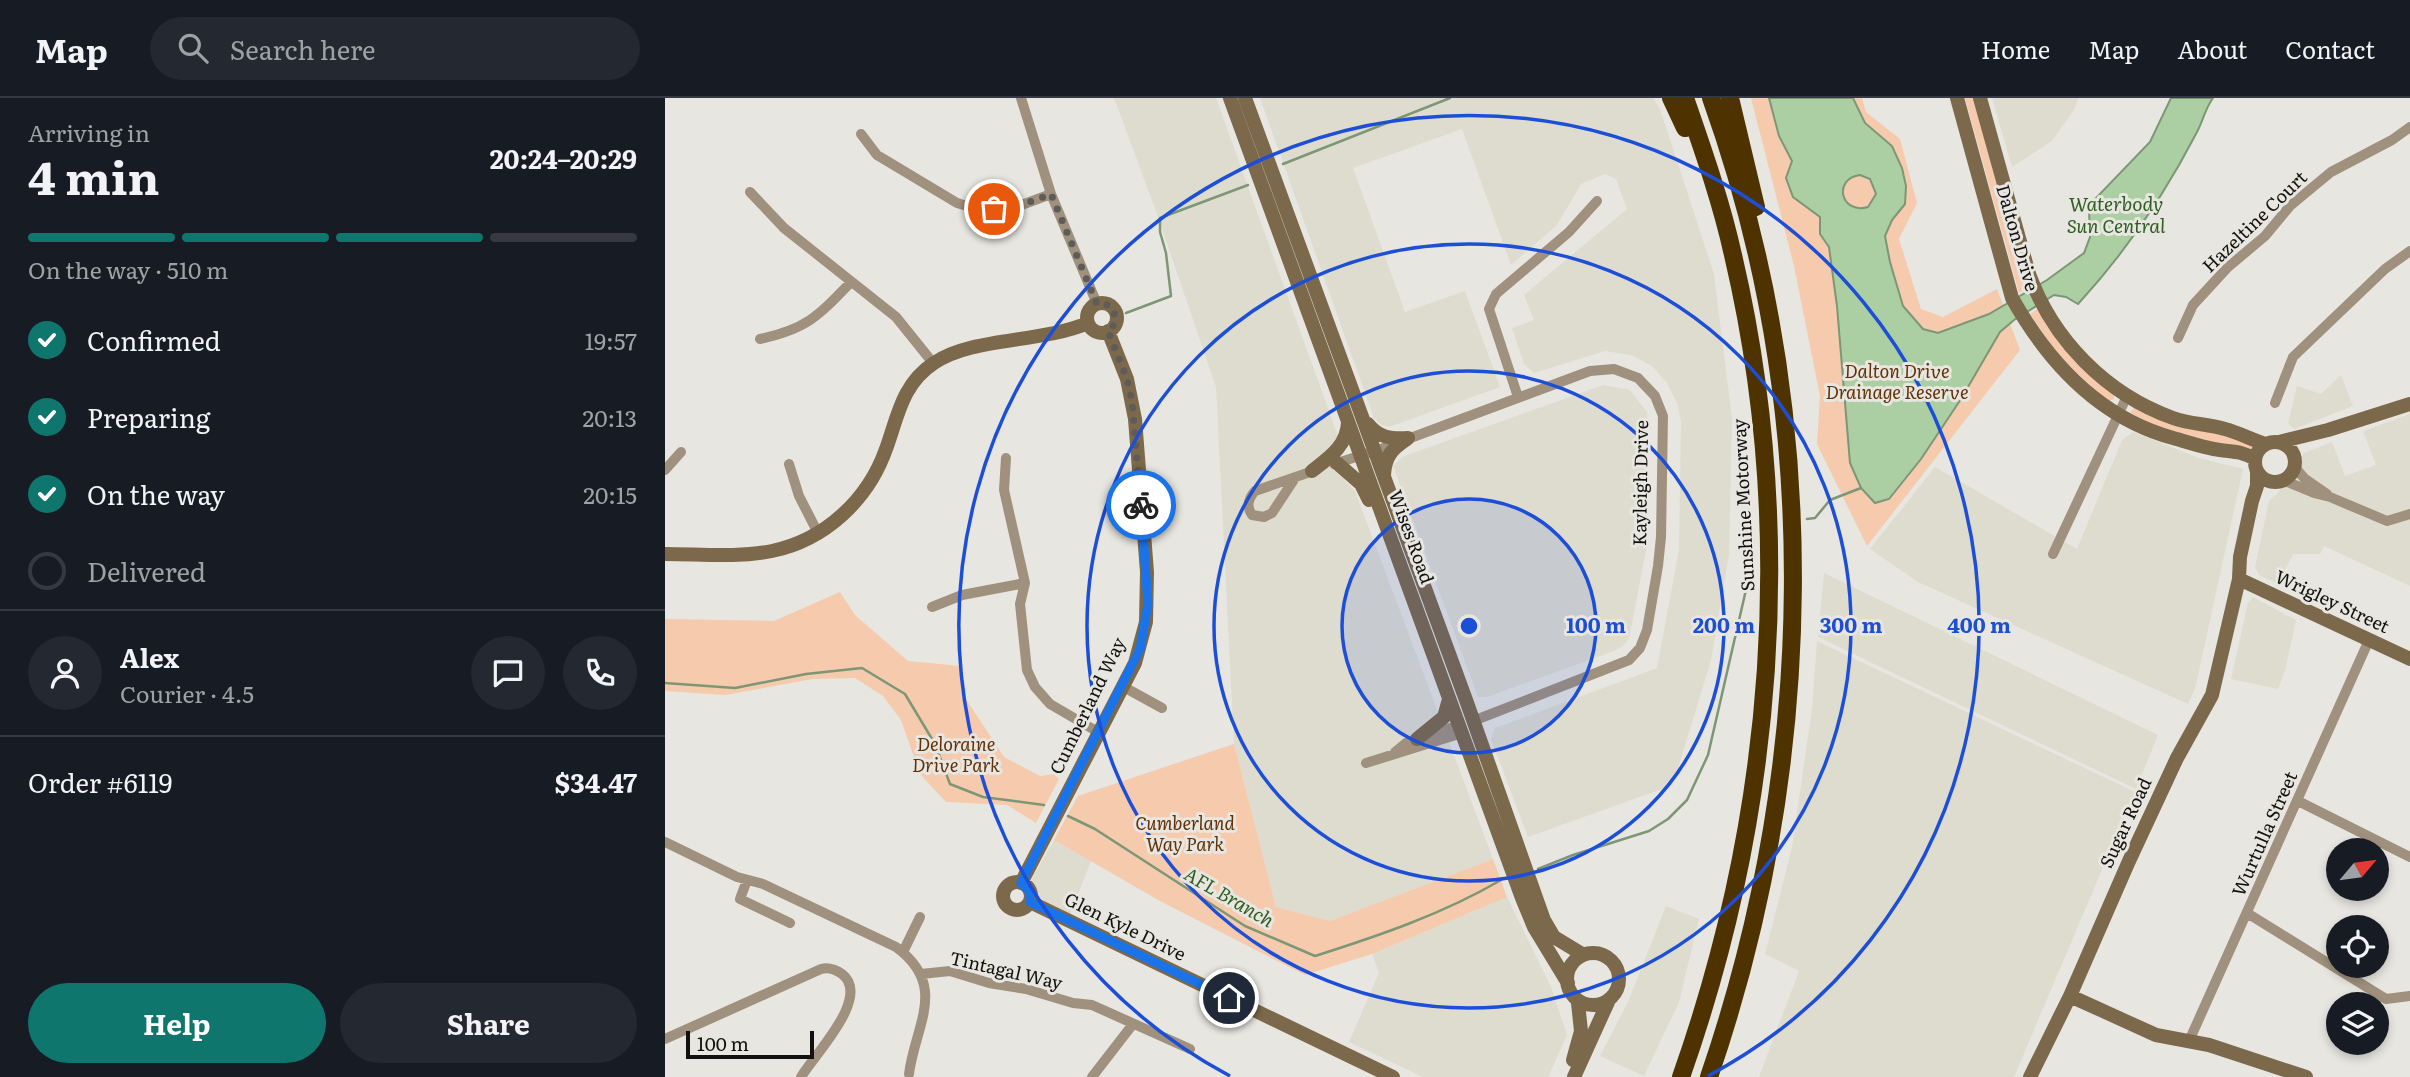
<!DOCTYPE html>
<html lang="en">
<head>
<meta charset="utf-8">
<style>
  :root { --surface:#171b24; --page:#242831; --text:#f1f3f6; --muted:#9ea1a6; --line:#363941; --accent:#0f766e }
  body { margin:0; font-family:Literata,serif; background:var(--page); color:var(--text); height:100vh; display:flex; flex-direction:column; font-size:26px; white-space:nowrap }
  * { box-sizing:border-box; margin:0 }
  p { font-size:23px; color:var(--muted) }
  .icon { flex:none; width:38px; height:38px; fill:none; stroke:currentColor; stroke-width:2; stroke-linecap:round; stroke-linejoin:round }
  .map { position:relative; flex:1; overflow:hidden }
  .details { display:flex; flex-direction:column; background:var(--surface); width:665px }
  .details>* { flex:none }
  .needle { width:46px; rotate:61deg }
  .buttons { position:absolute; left:1661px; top:740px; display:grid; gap:14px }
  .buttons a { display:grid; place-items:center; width:63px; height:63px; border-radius:50%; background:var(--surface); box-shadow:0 4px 10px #0003; font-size:35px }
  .scale { position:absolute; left:21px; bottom:18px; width:128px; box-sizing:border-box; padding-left:7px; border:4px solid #12110f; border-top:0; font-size:19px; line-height:24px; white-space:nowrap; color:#12110f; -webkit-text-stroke:5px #e8e6e0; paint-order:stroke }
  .pin { position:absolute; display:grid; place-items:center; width:60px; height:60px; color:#fff; margin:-30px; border:4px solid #fff; border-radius:50%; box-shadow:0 2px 7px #0007 }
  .courier { position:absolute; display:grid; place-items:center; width:70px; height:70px; margin:-35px; border:5px solid #1a73e8; border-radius:50%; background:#fff; color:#222; box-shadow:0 2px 9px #0007 }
  .headline em { font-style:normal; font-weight:700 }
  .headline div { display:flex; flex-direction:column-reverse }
  .headline { display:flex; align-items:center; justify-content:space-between; height:119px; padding:0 28px }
  h1 { font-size:46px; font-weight:700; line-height:52px }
  .bar { display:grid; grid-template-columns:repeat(4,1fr); gap:10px 7px; align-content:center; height:84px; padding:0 28px }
  .bar i { height:9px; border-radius:5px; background:var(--line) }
  .bar .current { background:var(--accent) }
  .bar p { grid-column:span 4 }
  .line { display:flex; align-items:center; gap:18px; padding:0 28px; border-top:2px solid var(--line) }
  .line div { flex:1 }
  .round { display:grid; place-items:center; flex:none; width:74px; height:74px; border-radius:37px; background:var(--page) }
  ol { padding:0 28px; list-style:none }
  li { display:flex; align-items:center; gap:21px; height:77px }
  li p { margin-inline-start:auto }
  li .icon { padding:7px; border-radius:50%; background:var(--accent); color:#fff; stroke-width:4 }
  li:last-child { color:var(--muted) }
  li i { width:38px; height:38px; border:4px solid var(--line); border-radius:50% }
  .primary-button { display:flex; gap:14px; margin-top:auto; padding:14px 28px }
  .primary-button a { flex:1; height:80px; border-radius:42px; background:var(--accent); color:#fff; font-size:28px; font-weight:700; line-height:80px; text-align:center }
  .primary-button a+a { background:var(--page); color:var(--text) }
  header { display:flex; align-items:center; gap:42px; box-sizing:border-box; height:98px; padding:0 35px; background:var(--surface); border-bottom:2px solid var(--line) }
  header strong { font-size:33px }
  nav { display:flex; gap:38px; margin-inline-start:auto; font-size:24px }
  .search { width:490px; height:63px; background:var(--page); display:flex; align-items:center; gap:18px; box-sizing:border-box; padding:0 24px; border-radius:38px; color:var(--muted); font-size:26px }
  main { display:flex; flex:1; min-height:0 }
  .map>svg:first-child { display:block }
  .built { fill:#dedcce }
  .green { fill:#f5caad }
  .water { fill:#abcfa2; stroke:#7d9676; stroke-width:2; fill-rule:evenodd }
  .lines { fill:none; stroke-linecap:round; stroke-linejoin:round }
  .stream { stroke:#7d9676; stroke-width:2.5 }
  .street { stroke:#9f917d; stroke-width:10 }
  .secondary { stroke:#7c684b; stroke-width:14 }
  .highway { stroke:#4e3300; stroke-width:18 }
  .done { stroke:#5d5c58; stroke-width:7; stroke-dasharray:0 12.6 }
  .route { stroke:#1a73e8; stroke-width:9 }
  .ring { fill:none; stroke:#1d4ed8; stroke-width:3.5 }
  .labels { text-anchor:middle; stroke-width:6; stroke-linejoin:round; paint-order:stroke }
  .street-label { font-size:18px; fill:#12110f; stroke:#e8e6e0 }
  .park-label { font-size:18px; font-style:italic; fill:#5f3108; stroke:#e8e6e0 }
  .water-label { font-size:19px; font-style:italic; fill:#2f5e22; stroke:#e8e6e0 }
  .centre { fill:#1d4ed8; stroke:#e8e6e0; stroke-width:3.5 }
  .ring-label { font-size:21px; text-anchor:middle; font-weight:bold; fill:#1d4ed8; stroke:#e8e6e0; stroke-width:6; stroke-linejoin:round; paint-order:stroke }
</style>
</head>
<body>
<header>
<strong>Map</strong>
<div class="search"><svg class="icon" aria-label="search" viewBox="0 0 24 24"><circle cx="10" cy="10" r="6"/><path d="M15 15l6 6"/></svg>Search here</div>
<nav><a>Home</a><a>Map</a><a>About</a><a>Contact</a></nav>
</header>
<main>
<section class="details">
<div class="headline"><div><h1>4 min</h1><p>Arriving in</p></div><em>20:24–20:29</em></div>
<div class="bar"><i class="current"></i><i class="current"></i><i class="current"></i><i></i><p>On the way · 510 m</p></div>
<ol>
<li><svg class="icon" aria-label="check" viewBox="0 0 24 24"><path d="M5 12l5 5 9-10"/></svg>Confirmed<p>19:57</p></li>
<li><svg class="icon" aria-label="check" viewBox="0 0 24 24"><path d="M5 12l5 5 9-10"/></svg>Preparing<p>20:13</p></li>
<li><svg class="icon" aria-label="check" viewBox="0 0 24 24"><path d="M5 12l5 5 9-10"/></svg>On the way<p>20:15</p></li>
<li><i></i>Delivered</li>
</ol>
<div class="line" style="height:126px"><a class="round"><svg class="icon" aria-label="person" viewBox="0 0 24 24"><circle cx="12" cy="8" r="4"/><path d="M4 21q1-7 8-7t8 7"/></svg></a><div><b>Alex</b><p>Courier · 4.5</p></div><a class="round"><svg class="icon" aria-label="chat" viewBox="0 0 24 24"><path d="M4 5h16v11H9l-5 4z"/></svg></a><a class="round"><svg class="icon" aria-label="phone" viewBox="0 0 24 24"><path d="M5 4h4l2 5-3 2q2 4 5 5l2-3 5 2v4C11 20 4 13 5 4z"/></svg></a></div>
<div class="line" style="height:91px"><div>Order #6119</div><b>$34.47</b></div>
<div class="primary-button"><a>Help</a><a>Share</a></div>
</section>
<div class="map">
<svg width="1745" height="979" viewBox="0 0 1745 979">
  <rect width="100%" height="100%" fill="#e8e6e0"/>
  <!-- built -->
  <path class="built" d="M449,0h102l122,338 -6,8 13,37 10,10 138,368 -163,62 -54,-14 -42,-163 -18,-357 -60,-176z
    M595,0h393l7,11 54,165 18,145 -3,136 -18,105 -38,125 -145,52 -37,-98 4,-11 6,-2 156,-58 22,-118 2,-127 -3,-18 -11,-22 -15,-17 -21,-11 -26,-4 -71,22 -10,-9 -12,-36 22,-8 -10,-25 103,-86 -11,-30 -11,-5 -24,10 -24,41 -46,40 -49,-136 -109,39 52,144 60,-21 35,96 -111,40 -8,-2 -7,-7z
    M1327,0h86l-3,10 -23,33 -40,26z
    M1676,277l12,31 -59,23 -6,-6 9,-37 24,8z
    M938,287l27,5 17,22 2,15 -2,118 -18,93 -6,8 -9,5 -127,46h-9l-85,-231 9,-9z
    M1745,316v172l-86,-40 -4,8h-27l-15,30 -19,-9 -4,-8 14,-66 9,-8 26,-40 28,-11 13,34 31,-11 -13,-34z
    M1468,334l66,26 44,11 -48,220 -7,15 -270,-122 -48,-33 65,-82 142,82 45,-109z
    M1159,475l334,162 -22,54 -318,-152z
    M1588,499l43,23 -11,51 -7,18 -47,-10 17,-76z
    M1152,543l318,151 -121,285h-255l40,-106 -34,-17 27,-107 20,-138z
    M389,742l37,21 -22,57 -35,-19 -5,-15z
    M842,799l44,90 16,48 -19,42h-125l-74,-35 30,-69 -7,-19z
    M1001,808l33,13 -20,83 -35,74 -44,-20 28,-54z"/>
  <!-- green -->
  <path class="green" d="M1086,0h111l4,14 34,27 17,64 -18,36 22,70 22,8 54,-28 23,61 -153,196 -50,-102 3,-48 -26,-130z
    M1300,0h11l51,190 -8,5z
    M1375,209l74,88v4l-5,2c-36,-29 -54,-48 -79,-87z
    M1470,308l119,40v3l-3,3 -82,-19 -39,-20z
    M175,494l15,23 53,46 52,5 2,27 42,64 36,19 14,-2 5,5 -23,44 -29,-18 -61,-3 -26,-28 -19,-54 -18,-24 -28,-18 -42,1 -88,16 -60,-4v-72l109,2z
    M569,646l42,163 54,14 163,-62 14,38 -135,57 -67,21 -145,-74 -106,-61 24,-44z"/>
  <!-- water -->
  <path class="water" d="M1104,0h84l12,25 27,23 10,22 4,18 -1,18 -13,16 -7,16 5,26 13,44 20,23 15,4 51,-19 58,-34 37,-27 6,-16 -1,-28 6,-10 55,-57 21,-44h42c-8,11 -10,23 -16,34 -32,62 -72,121 -119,172l-12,-7 -12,-2 -40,25 -14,12 -39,67 -40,60 -32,40 -14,4 -14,-15 -11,-25 -13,-157 -8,-59 -9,-13v-17l-27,-20 -7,-19 6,-17 -13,-25zM1195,77l10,4 6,15 -8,13c-27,8 -36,-28 -8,-32z"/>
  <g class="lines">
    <!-- stream -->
    <path class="stream" d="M618,66l167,-66
      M461,215l45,-17 -5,-43 -6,-21v-14l88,-33
      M1142,421l8,-1 15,-18 31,-12
      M0,585l70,5 71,-14 56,-6 43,26 30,50 15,40 33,13 61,8
      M403,718l27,13 150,97 70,30c63,-20 128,-42 186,-76
      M873,771l35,-14 76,-24 19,-12 19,-19 21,-45 40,-174"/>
    <!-- street -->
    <path class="street" d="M356,0l30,96 46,110
      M196,36l16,21 80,48 17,5 20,1 22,-2 35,-13
      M85,94l34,36 112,89 37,46
      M1513,240l15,-33 34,-37 38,-32 25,-30 41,-34 61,-32 18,-13
      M95,241c47,-10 58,-23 90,-56
      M853,299l-29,-88 7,-15 73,-62 28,-31
      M1610,305l18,-46 92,-88 25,-18
      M341,360l-2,32 21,93 -5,21 7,66 8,17 15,17 48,28
      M124,366l10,32 19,37
      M669,366l47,-15 209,-78 24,-2 24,9 17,18 8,20 -2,121 -3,29 -11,64 -7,18 -11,12 -156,61
      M1629,368l10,12 23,16
      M0,372l16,-18
      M630,380l-23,35 -8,4 -12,-2c-6,-9 -4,-16 3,-24l61,-21
      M1618,382l31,13 16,4 57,24 23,-7
      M1388,456l74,-158
      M267,509l30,-12 63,-12
      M457,588l40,22
      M730,654l11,-9 53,-18
      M701,665l96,-30
      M1633,703l112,56
      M0,744l72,35 26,7 133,63c53,39 19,78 13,127
      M82,782l-7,19 50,24
      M1582,815l139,86 24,-3
      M238,854l17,-35
      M256,876l29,-3 39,12 37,6 47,14 19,2 98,44
      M0,941l156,-70c8,-2 14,0 21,5 30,23 -28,81 -41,103
      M1524,943l180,-401
      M427,979l41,-53"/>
    <!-- secondary -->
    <path class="secondary" d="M565,0l292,800 12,29 34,56
      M580,0l221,602 78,220 10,17 28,17
      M1292,0l55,200c36,64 88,120 161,140 15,4 31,10 47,12 15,2 21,1 35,9
      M1315,0l49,176c24,66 77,120 144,144 16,6 35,6 52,11 15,4 27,11 41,15
      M422 220a15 15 0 1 1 30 0a15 15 0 1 1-30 0Z
      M703,326c11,14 23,15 40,14
      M1614,344l49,-12 82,-26
      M1590 364a20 20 0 1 1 40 0a20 20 0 1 1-40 0Z
      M672,365l24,21 8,16
      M647,373c17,-13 36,-26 36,-50
      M719,377c1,-19 8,-26 23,-36
      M0,456c35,0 72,4 107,-3 53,-11 96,-51 114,-102 12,-33 16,-65 48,-86 38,-26 107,-20 154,-40
      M1574,481l171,80
      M752,641l27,-22 5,-18
      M338 798a14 14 0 1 1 28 0a14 14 0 1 1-28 0Z
      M356,785l114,-220 11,-41 1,-50 -12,-153 -8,-40 -19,-48
      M365,804l363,175
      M902 881a26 26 0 1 1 52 0a26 26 0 1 1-52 0Z
      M1405,898l86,39 53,10 97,32
      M908,962l8,-29 -3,-28
      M909,979l34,-75
      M1365,979l40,-81 59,-135 48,-103 35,-63 27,-116 1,-22 12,-56 5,-15v-15"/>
    <!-- highway -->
    <path class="highway" d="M1006,0l14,30
      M1065,0l26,109
      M1016,979c93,-263 116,-549 52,-822 -12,-54 -30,-105 -48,-157
      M1044,979c108,-315 115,-664 2,-979"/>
  </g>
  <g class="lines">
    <!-- done -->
    <path class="done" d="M329,111l22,-2 35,-13 46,110h9l8,6 1,14 -7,7 19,48 5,22 9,104"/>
    <!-- route -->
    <path class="route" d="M476,407l7,99 -8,45 -119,234 9,9v10l199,96"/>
  </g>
  <!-- distance rings -->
  <circle cx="804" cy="528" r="127" fill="#1d4ed8" fill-opacity=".12"/>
  <g class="ring">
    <circle cx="804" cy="528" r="127"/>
    <circle cx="804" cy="528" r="255"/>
    <circle cx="804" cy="528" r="382"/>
    <path d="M565 978A510 510 0 1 1 1043 978"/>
  </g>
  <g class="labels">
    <!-- street labels -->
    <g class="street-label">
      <text transform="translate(1590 124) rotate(-44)" y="6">Hazeltine Court</text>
      <text transform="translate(1352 140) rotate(74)" y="6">Dalton Drive</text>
      <text transform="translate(976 385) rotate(-89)" y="6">Kayleigh Drive</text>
      <text transform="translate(1079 407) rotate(-93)" y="6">Sunshine Motorway</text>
      <text transform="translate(746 439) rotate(70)" y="6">Wises Road</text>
      <text transform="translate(1667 504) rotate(25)" y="6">Wrigley Street</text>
      <text transform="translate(423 608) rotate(-64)" y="6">Cumberland Way</text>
      <text transform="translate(1461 725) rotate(-65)" y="6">Sugar Road</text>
      <text transform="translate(1600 736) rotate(-66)" y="6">Wurtulla Street</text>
      <text transform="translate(460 829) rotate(26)" y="6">Glen Kyle Drive</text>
      <text transform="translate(341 873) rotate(13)" y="6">Tintagal Way</text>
    </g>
    <!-- park labels -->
    <g class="park-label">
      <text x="1232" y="280">Dalton Drive<tspan x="1232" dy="21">Drainage Reserve</tspan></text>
      <text x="291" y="653">Deloraine<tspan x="291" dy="21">Drive Park</tspan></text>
      <text x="520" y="732">Cumberland<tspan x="520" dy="21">Way Park</tspan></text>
    </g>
    <!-- water labels -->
    <g class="water-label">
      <text x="1451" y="113">Waterbody<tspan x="1451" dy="22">Sun Central</tspan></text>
      <text transform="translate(564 799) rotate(30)" y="7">AFL Branch</text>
    </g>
  </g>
  <circle cx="804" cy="528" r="10" class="centre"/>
  <g class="ring-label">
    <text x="931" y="535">100 m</text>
    <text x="1059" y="535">200 m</text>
    <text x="1186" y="535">300 m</text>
    <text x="1314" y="535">400 m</text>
  </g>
</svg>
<div class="buttons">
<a><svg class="needle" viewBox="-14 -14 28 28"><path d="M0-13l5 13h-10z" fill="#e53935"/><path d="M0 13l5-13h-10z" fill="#9ea1a6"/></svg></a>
<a><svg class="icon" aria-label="locate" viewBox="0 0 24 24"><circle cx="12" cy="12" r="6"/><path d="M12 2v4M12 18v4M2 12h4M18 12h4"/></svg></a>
<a><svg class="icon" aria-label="layers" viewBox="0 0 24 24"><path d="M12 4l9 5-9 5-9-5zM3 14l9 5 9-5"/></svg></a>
</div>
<div class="scale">100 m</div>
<div class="pin" style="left:329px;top:111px;background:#ea580c"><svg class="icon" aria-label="bag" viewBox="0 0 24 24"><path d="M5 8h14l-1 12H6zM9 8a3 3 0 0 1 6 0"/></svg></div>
<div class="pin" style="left:564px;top:900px;background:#1f2937"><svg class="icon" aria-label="home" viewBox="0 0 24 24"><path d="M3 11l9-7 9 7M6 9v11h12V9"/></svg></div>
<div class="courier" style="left:476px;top:407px"><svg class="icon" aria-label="bike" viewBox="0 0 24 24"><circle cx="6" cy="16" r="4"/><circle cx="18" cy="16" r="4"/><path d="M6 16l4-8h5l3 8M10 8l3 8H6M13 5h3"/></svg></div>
</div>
</main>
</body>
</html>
